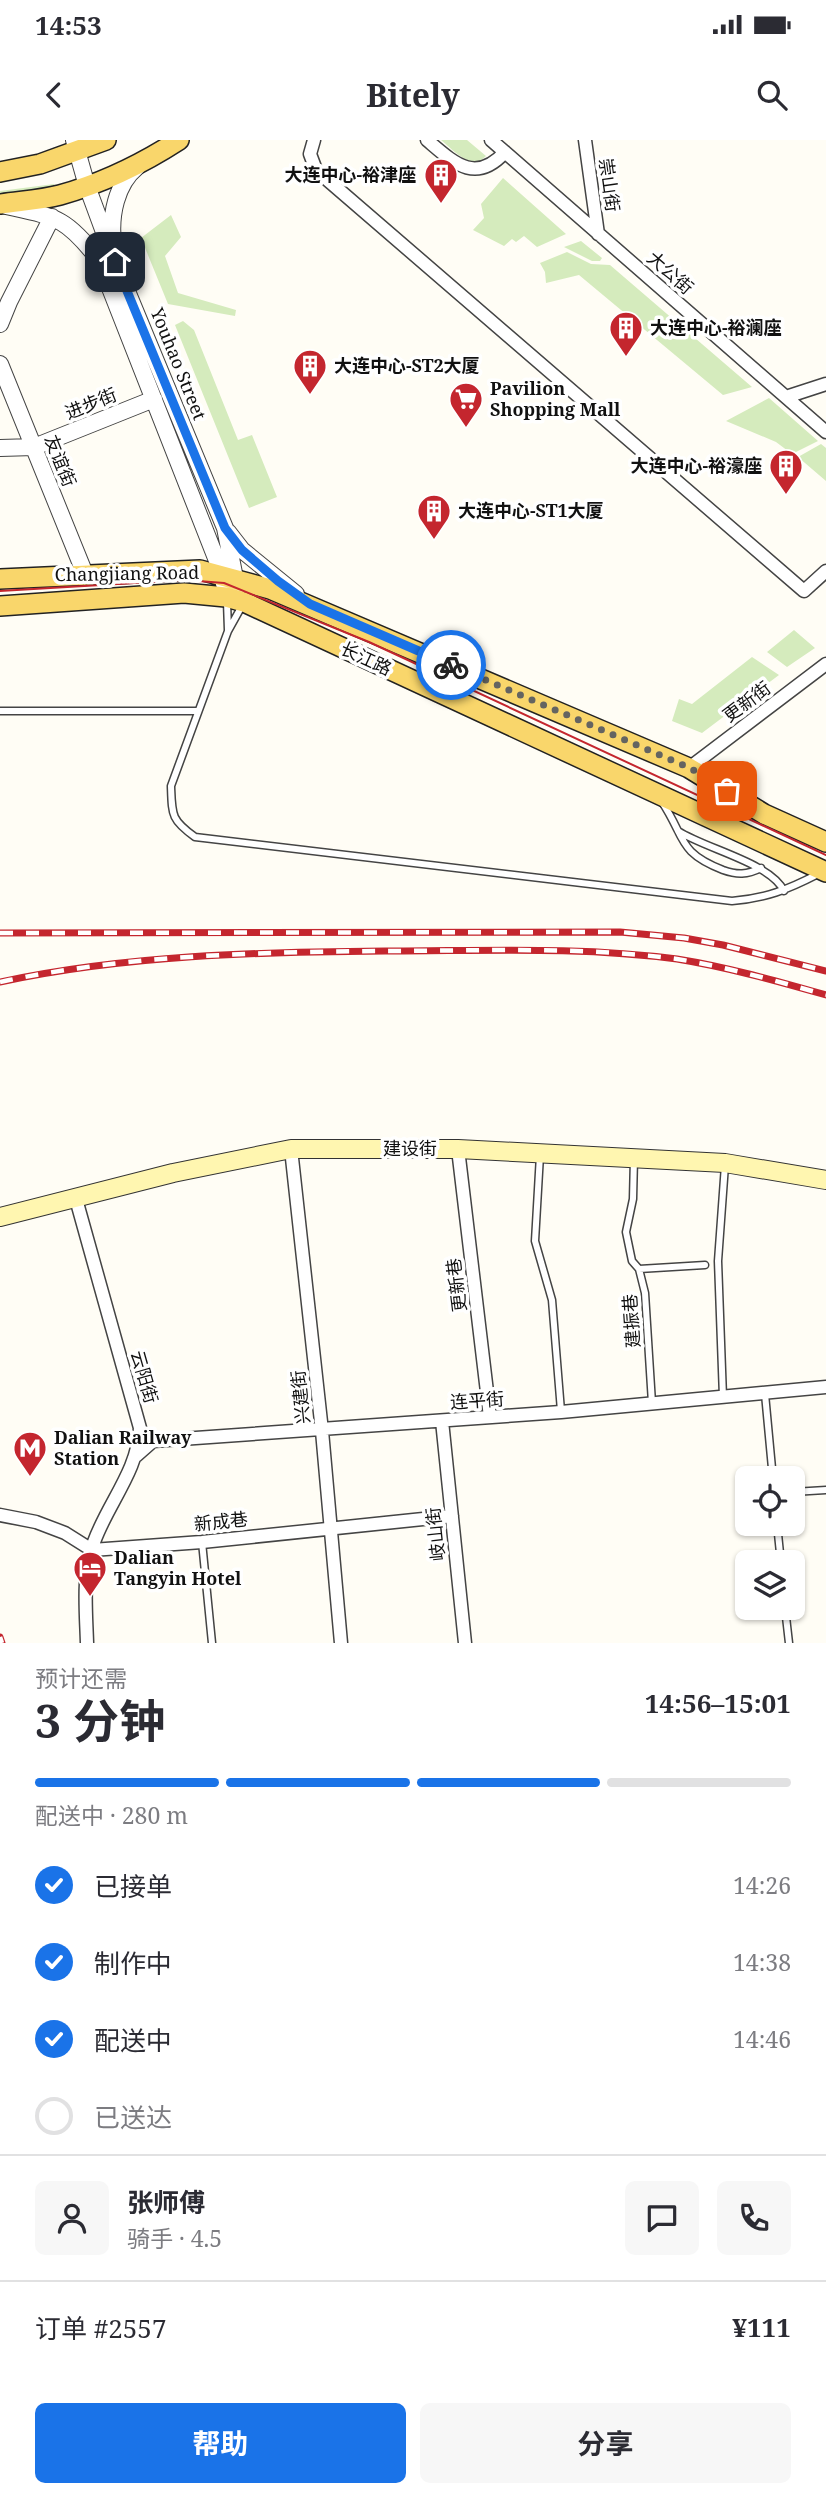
<!DOCTYPE html>
<html lang="zh">
<head>
<meta charset="utf-8">
<style>
  :root { --surface:#fff; --page:#f7f7f7; --text:#2b2b33; --muted:#7c7c81; --line:#e1e1e2; --accent:#1a73e8 }
  body { margin:0; font-family:"Noto Serif","Noto Sans SC",serif; background:var(--page); color:var(--text); height:100vh; display:flex; flex-direction:column; font-size:26px; white-space:nowrap }
  * { box-sizing:border-box; margin:0 }
  p { font-size:23px; color:var(--muted) }
  .icon { flex:none; width:38px; height:38px; fill:none; stroke:currentColor; stroke-width:2; stroke-linecap:round; stroke-linejoin:round }
  .map { position:relative; height:1503px; overflow:hidden }
  .side { display:flex; flex-direction:column; background:var(--surface); flex:1 }
  .side>* { flex:none }
  .tools { position:absolute; left:735px; top:1326px; display:grid; gap:14px }
  .tools a { display:grid; place-items:center; width:70px; height:70px; border-radius:10px; background:var(--surface); box-shadow:0 2px 5px #0004; font-size:35px }
  .pin { position:absolute; display:grid; place-items:center; width:60px; height:60px; color:#fff; margin:-30px; border-radius:14px; box-shadow:0 4px 10px #0006 }
  .courier { position:absolute; display:grid; place-items:center; width:70px; height:70px; margin:-35px; border:5px solid #1a73e8; border-radius:50%; background:#fff; color:#222; box-shadow:0 2px 9px #0007 }
  .head em { font-style:normal; font-weight:700 }
  .head div { display:flex; flex-direction:column-reverse }
  .head { display:flex; align-items:center; justify-content:space-between; height:119px; padding:0 35px }
  h1 { font-size:46px; font-weight:700; line-height:52px }
  .bar { display:grid; grid-template-columns:repeat(4,1fr); gap:10px 7px; align-content:center; height:84px; padding:0 35px }
  .bar i { height:9px; border-radius:5px; background:var(--line) }
  .bar .on { background:var(--accent) }
  .bar p { grid-column:span 4 }
  .line { display:flex; align-items:center; gap:18px; padding:0 35px; border-top:2px solid var(--line) }
  .line div { flex:1 }
  .round { display:grid; place-items:center; flex:none; width:74px; height:74px; border-radius:10px; background:var(--page) }
  ol { padding:0 35px; list-style:none }
  li { display:flex; align-items:center; gap:21px; height:77px }
  li p { margin-inline-start:auto }
  li .icon { padding:7px; border-radius:50%; background:var(--accent); color:#fff; stroke-width:4 }
  li:last-child { color:var(--muted) }
  li i { width:38px; height:38px; border:4px solid var(--line); border-radius:50% }
  .primary-button { display:flex; gap:14px; margin-top:auto; padding:14px 35px }
  .primary-button a { flex:1; height:80px; border-radius:10px; background:var(--accent); color:#fff; font-size:28px; font-weight:700; line-height:80px; text-align:center }
  .primary-button a+a { background:var(--page); color:var(--text) }
  .status { display:flex; justify-content:space-between; align-items:center; height:49px; padding:0 35px; background:var(--surface); direction:ltr }
  .status svg { height:19px; fill:currentColor }
  header { display:flex; justify-content:space-between; align-items:center; height:91px; padding:0 35px; background:var(--surface); font-size:32px; font-weight:700 }
  .map>svg:first-child { display:block }
  .green { fill:#d5ebbd }
  .lines { fill:none; stroke-linecap:round; stroke-linejoin:round }
  .service-casing { stroke:#444; stroke-width:9 }
  .minor-casing { stroke:#444; stroke-width:15 }
  .tertiary-casing { stroke:#444; stroke-width:18 }
  .secondary-casing { stroke:#333; stroke-width:20 }
  .primary-casing { stroke:#222; stroke-width:22 }
  .service { stroke:#fff; stroke-width:6 }
  .minor { stroke:#fff; stroke-width:12 }
  .tertiary { stroke:#fff; stroke-width:16 }
  .secondary { stroke:#fff6b0; stroke-width:18 }
  .primary { stroke:#f9d66b; stroke-width:19 }
  .tram { stroke:#c4262e; stroke-width:2 }
  .rail-casing { stroke:#c4262e; stroke-width:7 }
  .rail { stroke:#fff; stroke-width:4.5; stroke-dasharray:13; stroke-linecap:butt }
  .done { stroke:#646461; stroke-width:7; stroke-dasharray:0 12.6 }
  .route { stroke:#1a73e8; stroke-width:9 }
  .labels { text-anchor:middle; stroke-width:7; stroke-linejoin:round; paint-order:stroke }
  .poi-label { font-size:18px; font-weight:bold; fill:#111; stroke:#fff; text-anchor:start }
  .street-label { font-size:18px; fill:#111; stroke:#fff }
</style>
</head>
<body>
<div class="status"><b>14:53</b><svg viewBox="0 0 49 12"><path d="M0 12V9h3v3zM5 12V6h3v6zM10 12V3h3v9zM15 12V0h3v12zM26 1h20v11H26zM47 4h2v5h-2z"/></svg></div>
<header><svg class="icon" aria-label="back" viewBox="0 0 24 24"><path d="M15 5l-7 7 7 7"/></svg>Bitely<svg class="icon" aria-label="search" viewBox="0 0 24 24"><circle cx="10" cy="10" r="6"/><path d="M15 15l6 6"/></svg></header>
<div class="map">
<svg width="826" height="1503" viewBox="0 0 826 1503">
  <rect width="100%" height="100%" fill="#fffdf5"/>
  <!-- green -->
  <path class="green" d="M441,0h26l19,16 -8,7c-16,-2 -25,-13 -37,-23z
    M503,38l63,56 -29,13 -13,-11 -8,6 -4,-3 -8,7 -31,-16 11,-12 -3,-14z
    M54,44l1,3 -55,8v-4z
    M171,75l10,22 -16,19 13,37 58,17 -1,6 -67,-12 -27,-66z
    M581,101l21,17 -2,3h-8l-28,-14z
    M567,112l24,12 19,1 142,122 -29,8 -144,-120 -33,8 -1,-11 -5,-9z
    M183,181l11,9 44,110 14,-5 25,62 -28,11 -74,-183z
    M769,258l49,43 -26,13 -16,-12 -50,-21z
    M821,304l5,4v33l-28,-24z
    M794,490l21,18 -28,19 -20,-15z
    M752,517l27,18 -77,58 -30,-12 7,-22 13,5z"/>
  <g class="lines">
    <defs>
      <path id="service" d="M227,462l1,28
        M243,464l-15,27 -57,155c1,29 0,34 24,51l537,64c34,-3 55,-11 86,-27
        M0,571h198
        M662,662c24,36 15,50 61,68 14,5 24,5 38,-2
        M678,691c28,18 93,32 106,60
        M540,1015l-5,86 17,59 9,111
        M634,1018l-1,41 -7,33 6,29 7,8 6,24 7,110
        M639,1129l66,-4
        M765,1254l8,85
        M723,1257l-5,-136 7,-96
        M793,1352l33,-2
        M777,1384l4,39
        M202,1402l10,101
        M785,1468l4,35"/>
      <path id="minor" d="M314,0l-4,14 6,16 488,421 22,-20
        M427,0c26,22 48,45 78,12
        M491,0l335,292
        M585,0l13,94
        M786,257l40,-13
        M689,628l137,-104
        M291,1009l31,282 19,212
        M458,1009l32,268
        M76,1059l64,229c-2,43 -32,75 -46,114 -12,32 -8,67 -7,101
        M442,1281l23,222
        M136,1316l17,-15 408,-29 265,-25
        M0,1375l36,7 29,11 27,17 110,-8 250,-26"/>
      <path id="tertiary" d="M74,0l13,46 28,76 110,266 12,60
        M6,66c50,11 60,11 93,54l124,316 1,8
        M113,102c-3,-26 3,-58 24,-75
        M0,184l9,-22 43,-85
        M0,224l85,210
        M0,308l34,-1 120,-48
        M228,392l14,18 54,44"/>
      <path id="secondary" d="M0,1077l173,-44 118,-24h167l267,14 101,17"/>
      <path id="primary" d="M0,32l40,-8 66,-24
        M0,64c20,-3 41,-4 60,-9 43,-12 82,-31 119,-55
        M0,439l200,-9 70,19 419,179 75,46 62,28
        M0,466l184,-13 42,4 18,5 582,270"/>
    </defs>
    <!-- service casing -->
    <use href="#service" class="service-casing"/>
    <!-- minor casing -->
    <use href="#minor" class="minor-casing"/>
    <!-- tertiary casing -->
    <use href="#tertiary" class="tertiary-casing"/>
    <!-- secondary casing -->
    <use href="#secondary" class="secondary-casing"/>
    <!-- primary casing -->
    <use href="#primary" class="primary-casing"/>
    <!-- service -->
    <use href="#service" class="service"/>
    <!-- minor -->
    <use href="#minor" class="minor"/>
    <!-- tertiary -->
    <use href="#tertiary" class="tertiary"/>
    <!-- secondary -->
    <use href="#secondary" class="secondary"/>
    <!-- primary -->
    <use href="#primary" class="primary"/>
    <!-- tram -->
    <path class="tram" d="M0,451l185,-11 39,3 145,59 457,213"/>
    <defs>
      <path id="rail" d="M0,793l620,-1 64,6 39,7 103,26
        M0,842c126,-27 257,-30 385,-31 97,0 195,-5 292,8 50,8 100,22 149,36
        M0,1497l2,6"/>
    </defs>
    <!-- rail casing -->
    <use href="#rail" class="rail-casing"/>
    <!-- rail -->
    <use href="#rail" class="rail"/>
  </g>
  <g class="lines">
    <!-- done -->
    <path class="done" d="M451,525l239,103 37,23"/>
    <!-- route -->
    <path class="route" d="M115,122l110,266 17,22 36,31 32,23 141,61"/>
  </g>
  <!-- icons -->
  <defs>
    <symbol id="building-pin" viewBox="-11 -11 22 30"><path d="M0 17L-7.5 6A9.5 9.5 0 1 1 7.5 6Z" fill="#c4262e" stroke="#fff"/><path d="M-4-6H4V6H1V3H-1V6H-4ZM-2.5-4.3h1.7v1.8h-1.7ZM.8-4.3h1.7v1.8H.8ZM-2.5-1h1.7V.8h-1.7ZM.8-1h1.7V.8H.8Z" fill="#fff"/></symbol>
    <symbol id="supermarket-pin" viewBox="-11 -11 22 30"><path d="M0 17L-7.5 6A9.5 9.5 0 1 1 7.5 6Z" fill="#c4262e" stroke="#fff"/><path d="M-6-5.5h2.5l.6 2H6L4.5 2H-2.5L-4.4-4H-6ZM-1.5 3.2a1.3 1.3 0 1 0 .1 0ZM3 3.2a1.3 1.3 0 1 0 .1 0Z" fill="#fff"/></symbol>
    <symbol id="metro-pin" viewBox="-11 -11 22 30"><path d="M0 17L-7.5 6A9.5 9.5 0 1 1 7.5 6Z" fill="#c4262e" stroke="#fff"/><path d="M-5.5 5V-5H-3L0 0L3-5H5.5V5H3V-.5L0 4L-3-.5V5Z" fill="#fff"/></symbol>
    <symbol id="hotel-pin" viewBox="-11 -11 22 30"><path d="M0 17L-7.5 6A9.5 9.5 0 1 1 7.5 6Z" fill="#c4262e" stroke="#fff"/><path d="M-6-4.5h1.5V1H6V5H4.5V3h-9V5H-6ZM-4 0a1.8 1.8 0 1 1 3.6 0ZM.5 0V-2.5h3Q6-2.5 6 0Z" fill="#fff"/></symbol>
  </defs>
  <g fill-rule="evenodd">
    <use href="#building-pin" x="422" y="16" width="38" height="52"/>
    <use href="#building-pin" x="607" y="169" width="38" height="52"/>
    <use href="#building-pin" x="291" y="207" width="38" height="52"/>
    <use href="#supermarket-pin" x="447" y="240" width="38" height="52"/>
    <use href="#building-pin" x="767" y="307" width="38" height="52"/>
    <use href="#building-pin" x="415" y="352" width="38" height="52"/>
    <use href="#metro-pin" x="11" y="1289" width="38" height="52"/>
    <use href="#hotel-pin" x="71" y="1409" width="38" height="52"/>
  </g>
  <g class="labels">
    <!-- poi labels -->
    <g class="poi-label">
      <text x="416" y="41" text-anchor="end">大连中心-裕津座</text>
      <text x="650" y="194">大连中心-裕澜座</text>
      <text x="334" y="232">大连中心-ST2大厦</text>
      <text x="490" y="255">Pavilion<tspan x="490" dy="21">Shopping Mall</tspan></text>
      <text x="762" y="332" text-anchor="end">大连中心-裕濠座</text>
      <text x="458" y="377">大连中心-ST1大厦</text>
      <text x="54" y="1304">Dalian Railway<tspan x="54" dy="21">Station</tspan></text>
      <text x="114" y="1424">Dalian<tspan x="114" dy="21">Tangyin Hotel</tspan></text>
    </g>
    <!-- street labels -->
    <g class="street-label">
      <text transform="translate(609 45) rotate(82)" y="6">崇山街</text>
      <text transform="translate(670 133) rotate(41)" y="6">大公街</text>
      <text transform="translate(178 224) rotate(68)" y="6">Youhao Street</text>
      <text transform="translate(91 264) rotate(-22)" y="6">进步街</text>
      <text transform="translate(60 321) rotate(68)" y="6">友谊街</text>
      <text transform="translate(127 434) rotate(-1)" y="6">Changjiang Road</text>
      <text transform="translate(366 519) rotate(25)" y="6">长江路</text>
      <text transform="translate(747 562) rotate(-37)" y="6">更新街</text>
      <text x="410" y="1015">建设街</text>
      <text transform="translate(457 1145) rotate(-97)" y="6">更新巷</text>
      <text transform="translate(632 1181) rotate(-94)" y="6">建振巷</text>
      <text transform="translate(144 1237) rotate(74)" y="6">云阳街</text>
      <text transform="translate(301 1257) rotate(-96)" y="6">兴建街</text>
      <text transform="translate(477 1261) rotate(-4)" y="6">连平街</text>
      <text transform="translate(221 1382) rotate(-6)" y="6">新成巷</text>
      <text transform="translate(436 1394) rotate(-96)" y="6">岐山街</text>
    </g>
  </g>
</svg>
<div class="tools">
<a><svg class="icon" aria-label="locate" viewBox="0 0 24 24"><circle cx="12" cy="12" r="6"/><path d="M12 2v4M12 18v4M2 12h4M18 12h4"/></svg></a>
<a><svg class="icon" aria-label="layers" viewBox="0 0 24 24"><path d="M12 4l9 5-9 5-9-5zM3 14l9 5 9-5"/></svg></a>
</div>
<div class="pin" style="left:727px;top:651px;background:#ea580c"><svg class="icon" aria-label="bag" viewBox="0 0 24 24"><path d="M5 8h14l-1 12H6zM9 8a3 3 0 0 1 6 0"/></svg></div>
<div class="pin" style="left:115px;top:122px;background:#1f2937"><svg class="icon" aria-label="home" viewBox="0 0 24 24"><path d="M3 11l9-7 9 7M6 9v11h12V9"/></svg></div>
<div class="courier" style="left:451px;top:525px"><svg class="icon" aria-label="bike" viewBox="0 0 24 24"><circle cx="6" cy="16" r="4"/><circle cx="18" cy="16" r="4"/><path d="M6 16l4-8h5l3 8M10 8l3 8H6M13 5h3"/></svg></div>
</div>
<section class="side">
<div class="head"><div><h1>3 分钟</h1><p>预计还需</p></div><em>14:56–15:01</em></div>
<div class="bar"><i class="on"></i><i class="on"></i><i class="on"></i><i></i><p>配送中 · 280 m</p></div>
<ol>
<li><svg class="icon" aria-label="check" viewBox="0 0 24 24"><path d="M5 12l5 5 9-10"/></svg>已接单<p>14:26</p></li>
<li><svg class="icon" aria-label="check" viewBox="0 0 24 24"><path d="M5 12l5 5 9-10"/></svg>制作中<p>14:38</p></li>
<li><svg class="icon" aria-label="check" viewBox="0 0 24 24"><path d="M5 12l5 5 9-10"/></svg>配送中<p>14:46</p></li>
<li><i></i>已送达</li>
</ol>
<div class="line" style="height:126px"><a class="round"><svg class="icon" aria-label="person" viewBox="0 0 24 24"><circle cx="12" cy="8" r="4"/><path d="M4 21q1-7 8-7t8 7"/></svg></a><div><b>张师傅</b><p>骑手 · 4.5</p></div><a class="round"><svg class="icon" aria-label="chat" viewBox="0 0 24 24"><path d="M4 5h16v11H9l-5 4z"/></svg></a><a class="round"><svg class="icon" aria-label="phone" viewBox="0 0 24 24"><path d="M5 4h4l2 5-3 2q2 4 5 5l2-3 5 2v4C11 20 4 13 5 4z"/></svg></a></div>
<div class="line" style="height:91px"><div>订单 #2557</div><b>¥111</b></div>
<div class="primary-button"><a>帮助</a><a>分享</a></div>
</section>
</body>
</html>
